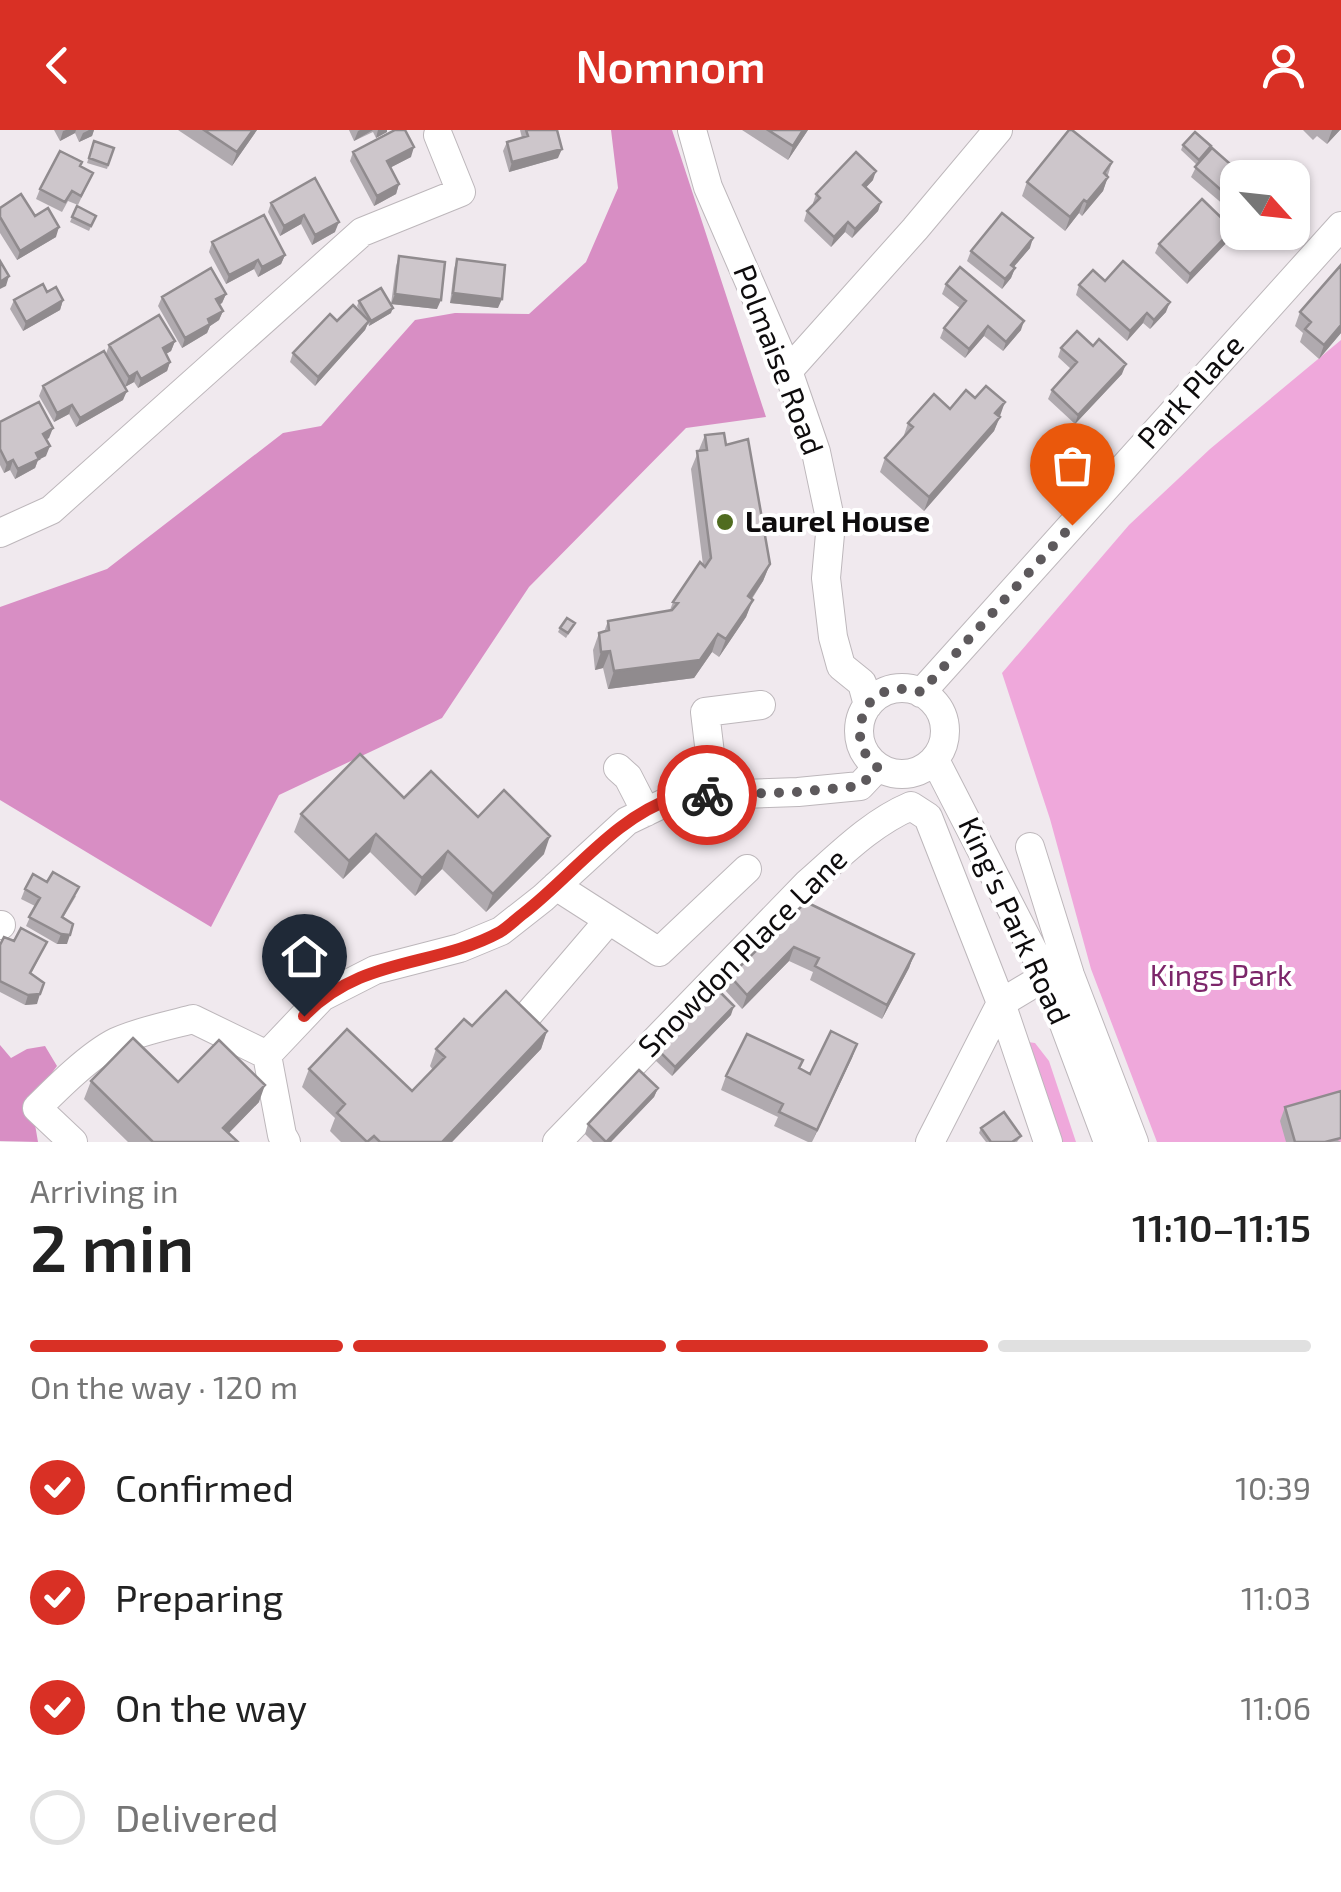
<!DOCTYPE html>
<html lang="en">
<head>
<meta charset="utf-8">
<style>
  :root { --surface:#fff; --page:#f6f6f6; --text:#222; --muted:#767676; --line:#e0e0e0; --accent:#d93025 }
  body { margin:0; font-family:"Exo 2",sans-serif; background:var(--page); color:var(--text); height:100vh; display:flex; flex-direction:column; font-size:38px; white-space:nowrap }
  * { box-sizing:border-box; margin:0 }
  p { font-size:32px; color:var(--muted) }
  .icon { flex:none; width:55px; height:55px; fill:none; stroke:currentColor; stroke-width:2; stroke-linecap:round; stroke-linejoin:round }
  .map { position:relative; height:1012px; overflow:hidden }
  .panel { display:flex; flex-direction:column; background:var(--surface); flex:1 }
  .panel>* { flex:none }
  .needle { width:65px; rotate:117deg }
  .controls { position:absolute; left:1220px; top:30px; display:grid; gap:20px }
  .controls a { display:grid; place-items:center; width:90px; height:90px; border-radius:20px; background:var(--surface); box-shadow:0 2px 8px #0004; font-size:50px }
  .pin { position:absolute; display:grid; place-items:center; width:85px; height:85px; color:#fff; margin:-102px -42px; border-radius:50% 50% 50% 0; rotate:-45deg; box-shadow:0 0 10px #0007 }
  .pin .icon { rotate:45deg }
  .courier { position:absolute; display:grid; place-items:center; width:100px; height:100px; margin:-50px; border:8px solid #d93025; border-radius:50%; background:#fff; color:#222; box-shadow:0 2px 12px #0007 }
  .head em { font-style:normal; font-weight:600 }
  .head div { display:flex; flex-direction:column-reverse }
  .head { display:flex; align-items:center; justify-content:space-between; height:170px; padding:0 30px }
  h1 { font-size:65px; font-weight:600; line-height:75px }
  .bar { display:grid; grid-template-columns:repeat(4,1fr); gap:15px 10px; align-content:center; height:120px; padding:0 30px }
  .bar i { height:12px; border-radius:8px; background:var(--line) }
  .bar .active { background:var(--accent) }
  .bar p { grid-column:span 4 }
  ol { padding:0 30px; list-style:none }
  li { display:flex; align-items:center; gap:30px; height:110px }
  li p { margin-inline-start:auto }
  li .icon { padding:10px; border-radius:50%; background:var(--accent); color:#fff; stroke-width:4 }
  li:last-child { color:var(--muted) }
  li i { width:55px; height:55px; border:5px solid var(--line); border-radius:50% }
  header { display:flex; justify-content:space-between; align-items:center; height:130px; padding:0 30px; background:var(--accent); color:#fff; font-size:45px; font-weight:600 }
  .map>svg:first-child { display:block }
  .green { fill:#efa8db }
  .forest { fill:#d88ec4 }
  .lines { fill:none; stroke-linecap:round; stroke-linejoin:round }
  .minor-casing { stroke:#bdb7bb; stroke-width:30 }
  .minor { stroke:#fff; stroke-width:28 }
  .wall { fill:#b0aaaf }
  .shaded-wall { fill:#908b8e }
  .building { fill:#cdc6cb; stroke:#908b8e; stroke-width:2.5 }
  .done { stroke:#5d595c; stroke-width:10; stroke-dasharray:0 18 }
  .route { stroke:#d93025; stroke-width:12 }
  .poi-dot { fill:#506c20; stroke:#fff; stroke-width:4 }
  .labels { text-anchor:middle; stroke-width:8; stroke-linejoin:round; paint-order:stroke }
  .street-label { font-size:30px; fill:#0e0c0d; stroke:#fff }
  .poi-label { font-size:30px; font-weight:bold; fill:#0e0c0d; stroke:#fff; text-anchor:start }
  .park-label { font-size:30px; fill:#7c266a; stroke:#fff }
</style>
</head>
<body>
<header><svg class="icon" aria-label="back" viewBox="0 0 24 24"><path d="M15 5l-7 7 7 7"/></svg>Nomnom<svg class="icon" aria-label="person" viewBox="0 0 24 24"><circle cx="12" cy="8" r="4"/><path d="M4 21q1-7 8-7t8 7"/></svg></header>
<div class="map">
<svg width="1341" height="1012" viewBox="0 0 1341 1012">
  <rect width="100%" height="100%" fill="#f0e9ee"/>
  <!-- green -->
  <path class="green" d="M1341,210v802h-184l-66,-173 -41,-150 -48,-146 127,-148 81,-76z
    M1021,911l14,2 14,18 27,81h-25z"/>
  <!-- forest -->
  <path class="forest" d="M611,0h61l94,287 -80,11 -157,159 -87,131 -163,77 -68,132 -211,-127v-193l107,-38 176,-136 38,-7 94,-106 40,-7 74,1 57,-52 32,-74z
    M0,915l11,13 16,-9 18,-3 12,20 -26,35 7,41 -38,-1z"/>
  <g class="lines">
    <defs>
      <path id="minor" d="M692,0l16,57 80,184 28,81 15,71 -5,55 7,59 8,29 21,17 6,22
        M788,241l127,-142 83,-99
        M0,403l51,-23 311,-278 99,-40 -23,-57
        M859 601a43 43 0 1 1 86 0a43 43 0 1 1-86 0Z
        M921,563l420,-467
        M935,630l111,216 62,166
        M618,638l10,9 18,35
        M715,665l-10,-83 56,-7
        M1030,717l40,128 64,167
        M556,756l103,66 88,-83
        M0,795h1
        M527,886l82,-96
        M267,925l55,-58 53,-27 85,-22 41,-17 42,-33 84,-77 52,-25 119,-4 62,-6 18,-19
        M267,925l15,80 4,7
        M73,1012l-36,-34c21,-21 53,-53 79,-66 24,-11 51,-16 77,-23l74,36
        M557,1012l251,-259c32,-28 63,-60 103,-77l17,11 73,186 47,139
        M930,1012l71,-139 45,-27"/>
    </defs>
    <!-- minor casing -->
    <use href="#minor" class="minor-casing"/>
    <!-- minor -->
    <use href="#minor" class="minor"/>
  </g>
  <!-- wall -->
  <path class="wall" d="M54,0h40l-2,6 -13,6 -4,-9 -15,8z
    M178,0h79l-25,36z
    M349,0h38v2l-11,6 -3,-6 -19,9z
    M520,0h37l1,28 -49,14 -6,-21 4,-9 15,-4z
    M742,0h66l-20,30z
    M1303,0h37l-13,14 -10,-8 -4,4z
    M94,11l20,7 -7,21 -20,-6z
    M1183,15l26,6 29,27v39l-47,-40 6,-12 -16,-15z
    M353,22l58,5 -20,10 8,17 -3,10 -22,12 -24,-45z
    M1112,32l-9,29 -21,25 -3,-3 -14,18 -43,-35 5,-14z
    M80,36l13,7 -15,32 -10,-4 -6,11 -26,-13 4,-10z
    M315,48l20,54 -23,13 -11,-21 -21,12 -12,-24 3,-9z
    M873,50l-7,7 15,15 -3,9 -26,27 -7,-6 -14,15 -27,-26 3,-10 7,-7 -1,-1 3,-9z
    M77,76l19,10 -7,15 -19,-9z
    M0,78l35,8 21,21 -39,23 -17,-27z
    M1230,109l-43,45 -32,-31 4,-9z
    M212,112l73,13 -4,9 -23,13 -4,-8 -28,15 -17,-32z
    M1030,118l-17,19 2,1 -4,10 -9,11 -35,-28 4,-10z
    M399,126l38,53 -46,-5 5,-38z
    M457,129l41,49 -48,-5 4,-34z
    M1341,135v68l-22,26 -19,-17 3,-9 -8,-7 5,-14z
    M1105,151l61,31 -16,17 -7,-6 -16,18 -51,-46 3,-10z
    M946,154l75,46 -18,21 -19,-15 -19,22 -25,-20 4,-10 16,-20 -18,-14z
    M47,162l16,8 -3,10 -37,21 -13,-22 4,-9z
    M226,164l-4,9 -3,2 4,6 -4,9 -9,6 -3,7 -25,15 -24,-42 4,-9z
    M359,171l32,12 -22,13 -1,-3 -3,7 -50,56 -25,-24 3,-9 69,-39 -5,-8z
    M175,211l-4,10 -5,3 4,8 -3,9 -29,17 -4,-6 -9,5 -2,13 -47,27 -7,-13 -15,8 -15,-26 4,-10 63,-32 3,-9z
    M1061,218l61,26 -47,50 -27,-25 4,-9 19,-21 -13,-12z
    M950,279l49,8 -5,14 -70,80 -44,-39 5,-14 18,-20 5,-15z
    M0,292l49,16 -3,1v17l-8,4 -3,8 -20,11 -5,-9 -6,3 -4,-8z
    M705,305l21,10 44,119 -7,17 -11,18 -6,18 -27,40 -7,-5 -18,26 -86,11 -5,-21 -8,2 -2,-20 6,-17 5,-1 4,-11 62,-11 3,-8 30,-37 -12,-96z
    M575,493l-9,15 -8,-6 2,-4z
    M404,668l74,19 66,37 -58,58 -44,-43 -27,27 -45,-44 -27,27 -49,-47 7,-18z
    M25,759l51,7 -13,22 4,26h-10l-31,-18 9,-20 -14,-7z
    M806,772l108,52 -5,14 -27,51 -72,-39 3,-8 -24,-11 -47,48 -17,-19 5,-14z
    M14,811l33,1 -16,32 6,30 -12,1 -25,-13v-47z
    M731,885l-59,61 -17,-16 4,-9z
    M472,896l75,5 -6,18 -89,93h-111l-11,-11 5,-13 -33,-31 7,-18 103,22 21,-21 -3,-4 6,-17z
    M857,914l-45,98h-4l-34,-16 4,-9 -57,-27 5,-14 77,-16 -3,9 10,5z
    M91,951l87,1 81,20 -30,31 9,9h-110l-44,-43z
    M658,958l-4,9 -43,45h-18l-8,-8 3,-10z
    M1285,977l56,35h-55l-6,-21z
    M981,998l40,8 -4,6h-31l-7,-9z"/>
  <!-- shaded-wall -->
  <path class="shaded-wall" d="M66,0h10l-1,3 -15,8 3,-10z
    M89,0h5l-2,6 -13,6 4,-9z
    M253,0h4l-25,36 5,-14z
    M360,0h13l-19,11 4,-10z
    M378,0h9v2l-11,6z
    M803,0h5l-20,30 5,-14z
    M1332,0h8l-13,14z
    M414,17l-3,10 -27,14 3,-10z
    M562,19l-4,9 -49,14 3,-10z
    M876,41l-3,9 -13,14 3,-9z
    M1108,47l-5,14 -21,25 5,-14z
    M399,54l-3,10 -22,12 3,-10z
    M1084,70l-5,13 -14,18 5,-14z
    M881,72l-3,9 -26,27 3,-9z
    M304,85l-3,9 -21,12 4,-10z
    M339,92l-4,10 -23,13 3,-10z
    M848,92l-3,10 -14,15 3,-10z
    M59,97l-3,10 -39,23 3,-9z
    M1233,99l-3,10 -43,45 3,-10z
    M1033,108l-3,10 -23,27 4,-10z
    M285,125l-4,9 -23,13 4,-10z
    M258,130l-4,9 -28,15 3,-9z
    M1015,138l-4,10 -9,11 3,-10z
    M9,146l-3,10 -6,3v-7z
    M453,163l49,6 -4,9 -48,-5z
    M226,164l-4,9 -10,5 4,-9z
    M395,164l46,6 -4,9 -46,-5z
    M63,170l-3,10 -37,21 3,-9z
    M1170,172l-4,10 -16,17 4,-9z
    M393,178l-2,5 -22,13 2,-5z
    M223,181l-4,9 -9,6 -3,7 -25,15 3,-10 23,-19z
    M1147,183l-4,10 -16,18 3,-10z
    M369,191l-4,9 -50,56 3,-9z
    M1024,191l-3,9 -18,21 3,-9z
    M1341,195v8l-22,26 5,-14z
    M988,196l-4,10 -19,22 4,-9z
    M175,211l-4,10 -12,7 4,-10z
    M170,232l-3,9 -29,17 3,-9z
    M1126,234l-4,10 -47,50 3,-9z
    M137,242l-3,10 -9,5 4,-10z
    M127,261l-4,9 -47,27 4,-9z
    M1005,272l-5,14 -10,11 5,-14z
    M72,275l-3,9 -15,8 3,-9z
    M1000,287l-6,14 -70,80 5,-14z
    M53,298l-4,10 -9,5 3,-9z
    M50,316l-4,10 -8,4 -3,8 -20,11 3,-10 18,-16z
    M13,330l-3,10 -6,3 3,-10z
    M770,434l-7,17 -22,33 7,-18z
    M753,470l-7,17 -27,40 7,-18z
    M718,504l-6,18 -18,26 -86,11 6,-18z
    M610,521l-7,17 -8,2 6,-18z
    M376,704l-6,18 -27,27 6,-18z
    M550,706l-6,18 -58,58 7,-18z
    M448,721l-6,18 -27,27 7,-18z
    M61,804l9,1 -3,9h-10z
    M794,817l-5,14 -47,48 5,-14z
    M914,824l-5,14 -27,51 5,-14z
    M40,864l-3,10 -12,1 3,-10z
    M734,876l-3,9 -59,61 3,-9z
    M547,901l-6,18 -89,93h-10z
    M857,914l-5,14 -40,84 5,-12z
    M265,955l-6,17 -39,40 3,-14z
    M658,958l-4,9 -43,45h-5z"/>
  <!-- building -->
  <path class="building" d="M204,0h49l-16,22z
    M395,0h10l9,17 -27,14 12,23 -22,12 -24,-44z
    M526,0h31l5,19 -50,13 -5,-20 21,-6z
    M768,0h35l-10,16z
    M1069,0h3l40,32 -8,11 4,4 -21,25 -3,-2 -14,17 -43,-35z
    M1195,2l16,14 -12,14 -16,-15z
    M94,11l20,7 -6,17 -19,-7z
    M1212,18l34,30h-8v27l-43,-38z
    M60,21l22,11 -2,4 13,7 -12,23 -9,-5 -7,11 -25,-13z
    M856,22l20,19 -13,14 18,17 -26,27 -7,-7 -14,15 -27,-26 13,-13 -4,-4z
    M315,48l24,44 -24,13 -11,-20 -20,11 -13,-23z
    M21,64l14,22 13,-8 11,19 -39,24 -20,-34v-9z
    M1202,69l31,30 -43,45 -31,-30z
    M77,76l19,10 -5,10 -19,-9z
    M1002,83l31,25 -22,27 4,3 -10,11 -34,-28z
    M264,85l21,40 -23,12 -4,-7 -29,15 -17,-33z
    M399,126l46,6 -4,38 -46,-6z
    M457,129l48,6 -3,34 -49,-6z
    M0,131l9,15 -9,6z
    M1123,131l47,41 -16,18 -7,-7 -17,18 -51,-46 14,-15 12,11z
    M1341,135v60l-17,20 -19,-16 6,-7 -11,-10z
    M960,137l64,54 -18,21 -18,-16 -19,23 -25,-21 22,-27 -20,-17z
    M211,138l15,26 -10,5 7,12 -15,8 2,5 -25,14 -23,-41z
    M43,154l4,8 9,-5 7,13 -37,22 -12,-22z
    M381,158l12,20 -22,13 -12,-20z
    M353,175l16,16 -51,56 -25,-24 37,-39 7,7z
    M159,185l16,26 -12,7 7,14 -29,17 -4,-7 -8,5 -20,-32z
    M1077,201l16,15 6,-7 27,25 -48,51 -26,-25 25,-28 -16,-14z
    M104,221l23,40 -47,27 -8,-13 -15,8 -14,-27z
    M986,256l19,16 -10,11 5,4 -71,80 -44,-39 28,-31 -5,-4 26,-29 16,15 16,-19 9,8z
    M39,272l14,26 -10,6 7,12 -14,7 3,6 -21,10 -5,-9 -6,3 -7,-14v-27z
    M724,303l2,12 22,-6 22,125 -22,32 5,4 -27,39 -8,-5 -18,26 -86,11 -4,-20 -9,1 -2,-19 10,-3 -1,-9 64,-11 6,-7 -5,-1 27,-40 5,5 6,-9 -14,-107 10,-1 -2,-15z
    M567,488l8,5 -7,10 -8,-5z
    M360,624l44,44 27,-27 47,46 26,-27 46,46 -57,58 -45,-43 -26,27 -46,-44 -27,27 -48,-47z
    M53,742l26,15 -17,30 11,7 -3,11 -9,-1 -32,-17 11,-19 -15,-9 8,-15 14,8z
    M806,772l108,52 -27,51 -72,-39 4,-8 -25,-11 -47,48 -17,-19z
    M21,798l26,14 -17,31 14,10 -4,11 -12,1 -28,-14v-36l4,-8 10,4z
    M718,860l16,16 -59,61 -16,-16z
    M506,861l41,40 -105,111h-62l-6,-6 -7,6 -30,-29 8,-9 -36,-35 38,-40 65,62 33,-34 -9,-8 28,-30 8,7z
    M831,901l26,13 -40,86 -38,-18 4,-8 -57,-28 21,-42 56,26 -4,8 11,6z
    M133,908l45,44 41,-42 46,45 -42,43 15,14h-85l-62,-61z
    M639,940l19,18 -52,54 -18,-18z
    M1341,961v47l-16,4h-30l-10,-35z
    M1004,982l17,24 -9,6h-21l-10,-14z"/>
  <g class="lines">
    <!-- done -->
    <path class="done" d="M707,665l91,-3 62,-6 18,-18c-4,-4 -8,-7 -11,-12 -5,-7 -7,-14 -7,-23 1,-36 27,-51 61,-41l151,-167"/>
    <!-- route -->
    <path class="route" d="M304,886c57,-60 130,-48 196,-84 8,-5 16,-13 24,-19 50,-39 91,-96 152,-116 10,-3 21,-2 31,-2"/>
  </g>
  <!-- markers -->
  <circle class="poi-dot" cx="725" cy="392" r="10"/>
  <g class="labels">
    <!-- street labels -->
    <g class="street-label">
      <text transform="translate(778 230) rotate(69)" y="10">Polmaise Road</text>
      <text transform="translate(1191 262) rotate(-48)" y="10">Park Place</text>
      <text transform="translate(1014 791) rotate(65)" y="10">King's Park Road</text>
      <text transform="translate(743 823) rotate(-45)" y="10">Snowdon Place Lane</text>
    </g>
    <!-- poi labels -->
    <g class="poi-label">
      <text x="745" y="402">Laurel House</text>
    </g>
    <!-- park labels -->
    <g class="park-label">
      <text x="1221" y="856">Kings Park</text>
    </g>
  </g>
</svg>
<div class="controls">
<a><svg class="needle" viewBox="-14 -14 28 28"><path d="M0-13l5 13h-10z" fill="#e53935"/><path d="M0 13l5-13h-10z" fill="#767676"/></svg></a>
</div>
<div class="pin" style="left:1072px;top:395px;background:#ea580c"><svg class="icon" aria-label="bag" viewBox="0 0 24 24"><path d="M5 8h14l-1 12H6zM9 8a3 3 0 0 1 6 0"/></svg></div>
<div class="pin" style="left:304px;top:886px;background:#1f2937"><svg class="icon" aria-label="home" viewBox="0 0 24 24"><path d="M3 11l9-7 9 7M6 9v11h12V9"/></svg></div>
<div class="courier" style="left:707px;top:665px"><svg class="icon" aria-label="bike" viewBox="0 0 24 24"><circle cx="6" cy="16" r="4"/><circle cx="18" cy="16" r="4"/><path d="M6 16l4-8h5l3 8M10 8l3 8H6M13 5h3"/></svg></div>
</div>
<section class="panel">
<div class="head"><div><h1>2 min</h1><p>Arriving in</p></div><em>11:10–11:15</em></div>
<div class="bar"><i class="active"></i><i class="active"></i><i class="active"></i><i></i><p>On the way · 120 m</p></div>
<ol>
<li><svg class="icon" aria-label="check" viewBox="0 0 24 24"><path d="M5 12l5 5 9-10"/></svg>Confirmed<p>10:39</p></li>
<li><svg class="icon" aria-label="check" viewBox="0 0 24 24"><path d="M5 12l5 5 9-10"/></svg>Preparing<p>11:03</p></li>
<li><svg class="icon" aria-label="check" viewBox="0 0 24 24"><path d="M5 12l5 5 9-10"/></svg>On the way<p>11:06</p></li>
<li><i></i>Delivered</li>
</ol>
</section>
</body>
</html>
